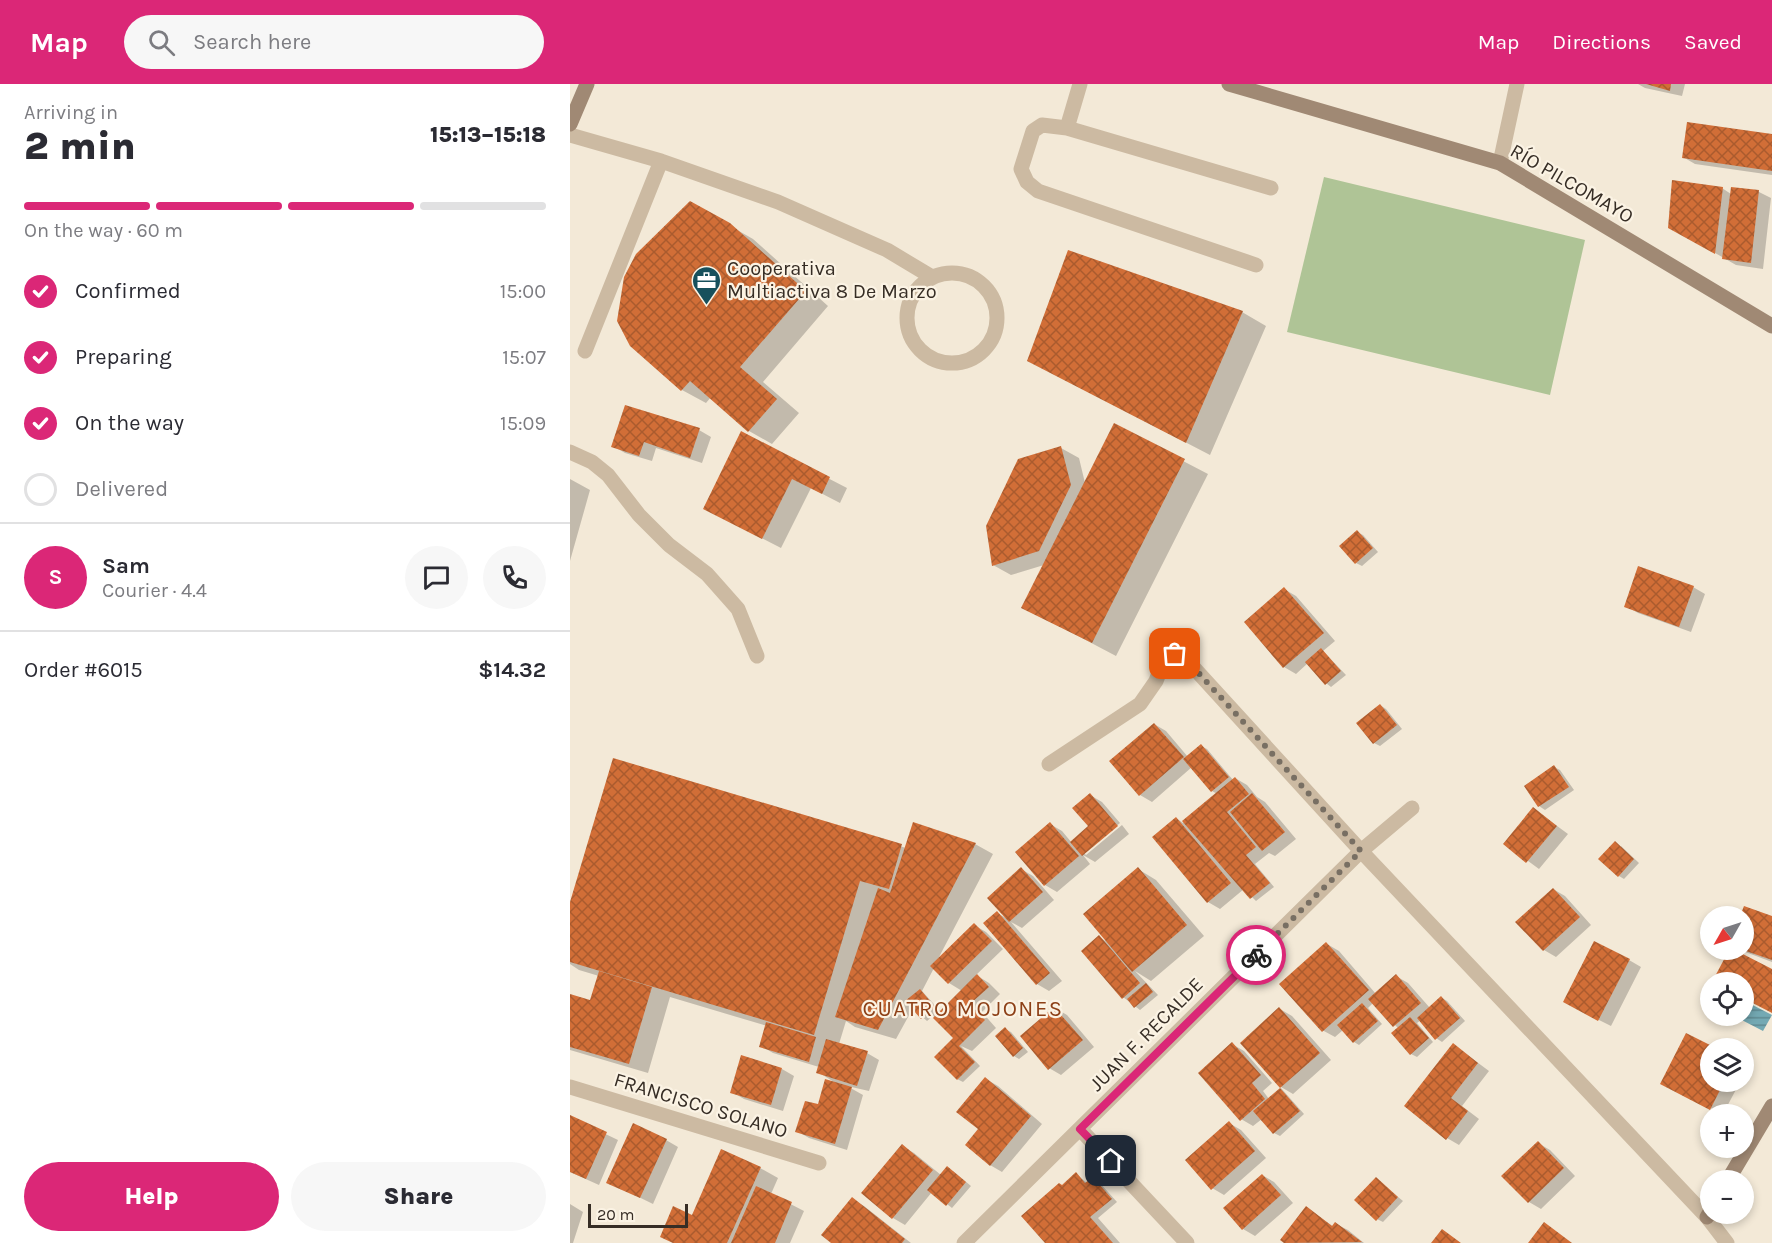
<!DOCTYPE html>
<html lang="en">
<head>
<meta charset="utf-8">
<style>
  :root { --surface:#fff; --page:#f7f7f7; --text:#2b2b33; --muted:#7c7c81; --line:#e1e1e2; --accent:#db2777 }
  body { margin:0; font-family:Karla,sans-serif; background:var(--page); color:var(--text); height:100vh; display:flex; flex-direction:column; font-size:22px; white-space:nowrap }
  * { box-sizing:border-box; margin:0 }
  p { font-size:20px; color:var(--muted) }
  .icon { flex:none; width:33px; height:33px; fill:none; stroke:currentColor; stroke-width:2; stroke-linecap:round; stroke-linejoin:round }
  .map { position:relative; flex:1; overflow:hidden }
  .side { display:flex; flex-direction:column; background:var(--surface); width:570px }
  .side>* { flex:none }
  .needle { width:39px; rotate:231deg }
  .buttons { position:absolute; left:1130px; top:822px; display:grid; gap:12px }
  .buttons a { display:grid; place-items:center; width:54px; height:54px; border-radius:50%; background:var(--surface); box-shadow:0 3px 9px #0003; font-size:30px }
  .scale { position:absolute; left:18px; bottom:15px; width:100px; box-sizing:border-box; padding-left:6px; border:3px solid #362d25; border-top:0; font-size:16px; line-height:21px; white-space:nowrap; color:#362d25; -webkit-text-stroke:4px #fbf3e4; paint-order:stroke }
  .pin { position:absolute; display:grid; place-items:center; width:51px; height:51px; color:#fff; margin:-26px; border-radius:12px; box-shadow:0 3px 9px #0006 }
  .courier { position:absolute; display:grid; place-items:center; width:60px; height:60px; margin:-30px; border:4px solid #db2777; border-radius:50%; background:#fff; color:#222; box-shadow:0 2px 8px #0007 }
  .head em { font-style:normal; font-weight:800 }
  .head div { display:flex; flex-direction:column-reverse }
  .head { display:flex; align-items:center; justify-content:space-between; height:102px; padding:0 24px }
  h1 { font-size:39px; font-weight:800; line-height:45px }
  .bar { display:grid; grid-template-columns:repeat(4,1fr); gap:9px 6px; align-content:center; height:72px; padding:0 24px }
  .bar i { height:8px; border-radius:4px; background:var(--line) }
  .bar .selected { background:var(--accent) }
  .bar p { grid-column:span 4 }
  .line { display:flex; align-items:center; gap:15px; padding:0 24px; border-top:2px solid var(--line) }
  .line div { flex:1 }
  .round { display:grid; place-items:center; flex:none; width:63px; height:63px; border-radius:32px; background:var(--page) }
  ol { padding:0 24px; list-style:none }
  li { display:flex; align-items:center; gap:18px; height:66px }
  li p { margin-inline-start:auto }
  li .icon { padding:6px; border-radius:50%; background:var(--accent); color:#fff; stroke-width:4 }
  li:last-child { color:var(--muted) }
  li i { width:33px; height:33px; border:3px solid var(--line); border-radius:50% }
  .button { display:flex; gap:12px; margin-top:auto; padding:12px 24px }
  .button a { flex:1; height:69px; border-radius:36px; background:var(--accent); color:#fff; font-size:24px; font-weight:800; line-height:69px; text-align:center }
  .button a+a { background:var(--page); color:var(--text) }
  header { display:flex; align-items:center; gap:36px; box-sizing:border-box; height:84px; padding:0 30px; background:var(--accent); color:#fff }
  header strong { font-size:28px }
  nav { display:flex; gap:33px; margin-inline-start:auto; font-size:21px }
  .search { width:420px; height:54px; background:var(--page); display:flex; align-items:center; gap:15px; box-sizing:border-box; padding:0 21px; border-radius:33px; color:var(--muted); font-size:22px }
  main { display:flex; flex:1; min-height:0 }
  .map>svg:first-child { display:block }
  .green { fill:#afc496 }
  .water { fill:url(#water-rules) }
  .shadow { fill:#0003; fill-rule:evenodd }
  .building { fill:url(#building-cross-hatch) }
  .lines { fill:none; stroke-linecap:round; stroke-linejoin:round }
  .lane { stroke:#ccbaa2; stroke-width:15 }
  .street { stroke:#ccbaa2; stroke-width:15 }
  .secondary { stroke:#a08974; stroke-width:15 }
  .done { stroke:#786f63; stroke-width:6; stroke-dasharray:0 10.8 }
  .route { stroke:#db2777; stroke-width:8 }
  .labels { text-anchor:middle; stroke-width:4.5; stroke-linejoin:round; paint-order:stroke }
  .street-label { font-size:20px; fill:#362d25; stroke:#fbf3e4 }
  .poi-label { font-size:20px; fill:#362d25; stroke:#fbf3e4; text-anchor:start }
  .quarter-label { font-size:22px; letter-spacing:1.5px; fill:#8d4017; stroke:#fbf3e4 }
</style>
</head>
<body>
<header>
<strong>Map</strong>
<div class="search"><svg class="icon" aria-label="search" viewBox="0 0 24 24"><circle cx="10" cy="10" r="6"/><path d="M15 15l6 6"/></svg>Search here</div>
<nav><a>Map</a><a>Directions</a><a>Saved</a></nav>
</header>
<main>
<section class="side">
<div class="head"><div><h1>2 min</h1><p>Arriving in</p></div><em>15:13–15:18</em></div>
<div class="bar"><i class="selected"></i><i class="selected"></i><i class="selected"></i><i></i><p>On the way · 60 m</p></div>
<ol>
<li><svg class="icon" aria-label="check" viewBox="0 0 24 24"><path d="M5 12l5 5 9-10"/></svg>Confirmed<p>15:00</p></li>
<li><svg class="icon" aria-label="check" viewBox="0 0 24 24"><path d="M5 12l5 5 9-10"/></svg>Preparing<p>15:07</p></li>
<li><svg class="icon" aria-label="check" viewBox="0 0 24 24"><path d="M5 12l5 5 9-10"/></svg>On the way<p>15:09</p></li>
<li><i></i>Delivered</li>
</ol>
<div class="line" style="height:108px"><b class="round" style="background:var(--accent);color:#fff">S</b><div><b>Sam</b><p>Courier · 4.4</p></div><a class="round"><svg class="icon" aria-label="chat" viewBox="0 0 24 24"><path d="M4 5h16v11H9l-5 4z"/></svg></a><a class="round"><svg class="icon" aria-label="phone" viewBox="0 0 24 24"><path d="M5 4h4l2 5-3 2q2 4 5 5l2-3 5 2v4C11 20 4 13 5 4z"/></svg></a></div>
<div class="line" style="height:78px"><div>Order #6015</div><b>$14.32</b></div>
<div class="button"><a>Help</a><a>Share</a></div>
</section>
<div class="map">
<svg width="1202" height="1159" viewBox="0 0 1202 1159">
  <defs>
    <pattern id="water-rules" width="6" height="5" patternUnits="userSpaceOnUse" patternTransform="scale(1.5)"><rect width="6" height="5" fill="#74a9b3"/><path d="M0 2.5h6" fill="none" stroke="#608a91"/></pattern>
    <pattern id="building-cross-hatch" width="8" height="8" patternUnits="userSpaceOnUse" patternTransform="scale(1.5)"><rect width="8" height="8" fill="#d16e37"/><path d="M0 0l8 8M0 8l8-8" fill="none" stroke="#aa5b2e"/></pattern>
  </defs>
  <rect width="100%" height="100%" fill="#f3e9d7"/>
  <!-- green -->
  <path class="green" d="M754,93l261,63 -35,155 -263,-63z"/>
  <!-- water -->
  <path class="water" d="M1173,916l29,15 -9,16 -29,-15h9z"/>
  <!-- shadow -->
  <path class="shadow" d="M1068,0h47l-3,12 -37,-8z
    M1202,52v39l-77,-11 -12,-7z
    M1152,104l9,6 28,-2 12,6 -8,71 -27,-4 -66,-38z
    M120,119l63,36 75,67 -65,76 36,31 -27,31 -23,-13 -38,-34 -5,6 -24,-13z
    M672,228l24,14 -56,129 -181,-94z
    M544,341l94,49 -92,182 -93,-49 21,-42 -33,10 -18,-10 68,-117 18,10 6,25z
    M129,346l12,7 -9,26 -46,-15 -4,13 -27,-8 -12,-7z
    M171,349l106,55 -7,15 -29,-15 -30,60 -59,-30z
    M0,395l20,11 -20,71z
    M787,448l6,3 15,17 -16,14 -6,-3 -15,-17z
    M1123,503l12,7 -14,38 -53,-19 -12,-7z
    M714,505l12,7 39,45 -12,10 23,24 -15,12 -5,-4 -18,-20 -12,11 -12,-7z
    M810,621l6,4 16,20 -22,17 -6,-3 -16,-19z
    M584,640l12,7 22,26 13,-11 6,3 26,31 2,-2 12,7 10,12 8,5 31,37 -21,17 -6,-3 -14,11 19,23 -18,14 -12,-12 -24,20 -12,-7 -32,-84 7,5 34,-29 -5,-3 -20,-24 -40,35 -12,-7z
    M44,676l292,88 69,-4 18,10 -55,105 36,-34 12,7 17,17 -27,26 13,8 11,11 -18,18 14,16 -24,23 -11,-5 19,20 -17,16 -6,-3 -2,-40 -22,-23 -6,5 -14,-13 -17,31 -41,-12 -9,-6 -7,23 28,9 12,7 -10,31 -22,-5 16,9 -16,55 -38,-12 -12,-7 22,-25 15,-24 -16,-10 1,-5 -46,-14 -12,-7 6,-20 -97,-29 -22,76 -78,-23v-54l21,6 8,-26 -20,-6 -9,-6v-56zM364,884l15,15 13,8 -21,21 -19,-21z
    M984,683l6,3 14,20 -29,20 -6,-4 -13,-20z
    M520,711l12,7 18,21 -36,30 2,2 36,-30 7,9 -34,28 -12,-7 7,9 -33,28 -12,-7 5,-61 12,7 10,12 18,-16z
    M964,725l34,25 -29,35 -34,-25z
    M1051,762l18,17 -15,16 -5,-3z
    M451,785l12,7 21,24 -32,28 -11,-6 51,59 -13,10 -12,-7 -52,-61 12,-10 11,6z
    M568,785l18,11 48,56 -53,45 -16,-10 23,24 -18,15 -17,-13 -24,-60 11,7z
    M983,805l12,7 26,29 -35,32 -12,-7z
    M1175,824l27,10v44l-32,-12h3l-1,-34z
    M757,860l12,7 37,43 20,-18 12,7 22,25 12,-10 5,3 18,20 -23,21 -6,-4 -15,-18 -4,3 16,19 -16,15 -6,-3 -12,-25 -26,-26 -5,5 14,16 -23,21 -5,-3 -11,-12 -8,7 -13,-7z
    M1059,876l12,7 -30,59 -34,-17z
    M485,924l12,7 27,32 -33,28 -12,-7z
    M710,925l12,7 39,44 -38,34 -12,-7z
    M435,945l6,3 17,20 -9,7 -5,-3z
    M1117,951l26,13h-3v34h30l-17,32 -49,-24z
    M662,960l12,7 28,32 -9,8 6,8 12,-11 23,26 -24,22 -6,-3 -12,-14 -9,7 -12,-7z
    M884,961l35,26 -27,35 17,13 -20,26 -12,-7z
    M1173,980l4,3 -4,8z
    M212,985l12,7 -11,35 -39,-12 -12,-7z
    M416,995l12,7 44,38 -40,48 -12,-7 -10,-36z
    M0,1033l48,23 -19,45 -29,-13z
    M659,1039l12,7 25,28 -42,37 -12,-7z
    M96,1056l12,7 -25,57 -45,-22z
    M968,1059l12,7 25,26 -34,33 -12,-7z
    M332,1062l12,7 27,22 12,-4 18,15 -19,22 -20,-16 -27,33 -12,-7 -30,-26z
    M190,1084l18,10 -7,16 33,17 -14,32h-117l-11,-7z
    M506,1090l11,9 6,-4 6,3 18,20 -19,16 22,25h-73l15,-57z
    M692,1091l12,7 19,21 -38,33 -12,-7 -18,-20z
    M806,1095l27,22 -20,21 -6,-3z
    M282,1115l12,7 47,37h-78z
    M0,1120l13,8 -10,31h-3z
    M737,1124l27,19 2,-3 12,6 16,13h-77l-5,-4z"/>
  <!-- building -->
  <path class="building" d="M1076,0h25l-1,7z
    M1117,38l85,12v37l-90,-13z
    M1102,96l51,7 -8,67 -47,-26z
    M1161,103l28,3 -8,73 -29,-4z
    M120,117l40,22 76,68 -66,76 37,32 -29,33 -58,-51 -9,10 -51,-45 -13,-25 7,-44 12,-23z
    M498,166l175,61 -57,132 -159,-82z
    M55,321l75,23 -10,30 -46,-16 -5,14 -28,-9z
    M544,339l71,36 -93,184 -71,-35z
    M171,347l89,46 -8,17 -30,-15 -30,60 -59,-30z
    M491,362l10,39 -32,66 -47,15 -6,-40 32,-67z
    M787,446l16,18 -18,16 -16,-18z
    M1068,482l56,20 -15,41 -55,-20z
    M714,503l40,46 -41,35 -39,-46z
    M751,564l20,23 -16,14 -20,-23z
    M810,620l17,21 -24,19 -17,-21z
    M584,639l30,34 -45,39 -30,-35z
    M631,660l28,33 -18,15 -28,-33z
    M43,674l289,86 -13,45 -29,-8 -46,154 -244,-73v-60z
    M984,681l15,22 -31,20 -14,-21z
    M665,693l14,17 -22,18 29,35 -10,8 24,28 -20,16 -68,-78z
    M520,709l28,33 -36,30 -12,-14 18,-16 -16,-18z
    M682,709l33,39 -23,19 -32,-39z
    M963,723l24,19 -31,37 -23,-19z
    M606,733l55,66 -24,20 -55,-66z
    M343,738l63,21 -98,187 -43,-13 43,-129 12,5z
    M480,738l29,34 -35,30 -29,-34z
    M1045,757l19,18 -16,18 -20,-18z
    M451,783l22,25 -34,30 -22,-24z
    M568,783l49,58 -55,47 -49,-58z
    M983,804l27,29 -37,34 -28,-29z
    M1174,822l28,10v44l-29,-10v-34h-3z
    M427,827l53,62 -14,12 -53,-62z
    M404,839l18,18 -44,43 -18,-18z
    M529,851l41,48 -18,16 -41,-48z
    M1024,857l36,18 -32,62 -35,-19z
    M756,858l43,48 -47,42 -43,-48z
    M1159,866h6l37,19v44l-29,-15v-16h-31z
    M29,887l53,16 -23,77 -59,-17v-53l20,6z
    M407,890l12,13 -19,17 15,16 -26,26 16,16 -18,18 -23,-23 19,-19 -20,-20z
    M826,890l25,29 -28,24 -25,-28z
    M576,899l7,9 -19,16 -7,-9z
    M350,905l15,18 -14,12 -16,-18z
    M871,912l19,22 -25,22 -18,-22z
    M792,919l16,18 -25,22 -16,-18z
    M484,923l29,33 -35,30 -28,-34z
    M709,923l41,46 -40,35 20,23 -27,23 -20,-23 27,-23 -40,-45z
    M840,933l19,21 -19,17 -19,-22z
    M196,938l50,15 -7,25 -50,-15z
    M435,943l18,21 -10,9 -18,-21z
    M1116,949l30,15h-6v34h14l-14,28 -50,-26z
    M256,955l42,12 -11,35 -41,-13z
    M662,958l29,33 -9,8 13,16 -25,22 -42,-48z
    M883,959l25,20 -27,35 17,13 -22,29 -42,-34z
    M171,971l41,13 -11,37 -41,-12z
    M415,993l46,39 -41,50 -25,-21 13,-16 -22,-17z
    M255,995l27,8 -17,57 -40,-12 10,-31 13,3z
    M0,1031l37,17 -21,47 -16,-7z
    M659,1037l26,30 -44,39 -26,-30z
    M63,1039l34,16 -27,59 -34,-15z
    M968,1057l26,27 -36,35 -27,-27z
    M332,1060l31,26 -41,49 -31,-26z
    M151,1065l40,18 -34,76h-54l-13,-6 13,-31 19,9z
    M377,1082l19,16 -20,24 -19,-16z
    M506,1088l9,11 8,-6 19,22 -22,18 23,26h-68l-24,-27 38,-33 3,2z
    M692,1090l19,21 -39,35 -19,-22z
    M806,1093l22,20 -22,24 -22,-21z
    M186,1102l36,16 -17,41h-44z
    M282,1113l53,42 -3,4h-71l-10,-8z
    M736,1122l26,20 3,-4 27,20 -78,1 -4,-3z
    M974,1138l28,21h-44z
    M872,1145l19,14h-30z"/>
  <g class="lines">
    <!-- lane -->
    <path class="lane" d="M510,0l-13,44 204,60
      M497,44l-25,-3 -9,6 -12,38 6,13 11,9 218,74
      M0,51l91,26 117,41 109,48 45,27
      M337 234a45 45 0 1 1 90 0a45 45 0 1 1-90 0Z
      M15,267l76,-190
      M0,368l22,10 16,13 31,40 30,30 38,29 31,35 19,47"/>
    <!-- street -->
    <path class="street" d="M930,79l17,-79
      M479,680l91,-60 16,-23 9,-24 10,-3 9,3 177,194 346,366 20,26
      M0,1003l249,76
      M510,1045l107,114
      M394,1159l397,-392 51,-43"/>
    <!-- secondary -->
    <path class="secondary" d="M659,0l271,79 272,163
      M0,40l17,-40
      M1158,1096l44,-74
      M1137,1133l3,-5"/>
  </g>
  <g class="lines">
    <!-- done -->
    <path class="done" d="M605,570l9,3 177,194 -105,104"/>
    <!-- route -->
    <path class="route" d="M541,1077l-31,-32 176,-174"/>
  </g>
  <!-- icons -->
  <defs>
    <symbol id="office-pin" viewBox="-11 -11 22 30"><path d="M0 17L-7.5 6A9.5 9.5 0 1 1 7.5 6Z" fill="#17505c" stroke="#fbf3e4"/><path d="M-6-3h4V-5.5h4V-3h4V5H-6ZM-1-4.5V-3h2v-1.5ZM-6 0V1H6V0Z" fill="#fff"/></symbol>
  </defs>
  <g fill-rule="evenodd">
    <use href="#office-pin" x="120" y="180" width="33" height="45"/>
  </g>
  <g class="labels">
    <!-- street labels -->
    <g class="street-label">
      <text transform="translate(1002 99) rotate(30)" y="7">RÍO PILCOMAYO</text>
      <text transform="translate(576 950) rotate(-45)" y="7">JUAN F. RECALDE</text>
      <text transform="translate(131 1021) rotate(17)" y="7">FRANCISCO SOLANO</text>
    </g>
    <!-- poi labels -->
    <g class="poi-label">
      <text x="157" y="191">Cooperativa<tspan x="157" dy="23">Multiactiva 8 De Marzo</tspan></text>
    </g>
    <!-- quarter labels -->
    <g class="quarter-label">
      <text x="393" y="932">CUATRO MOJONES</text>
    </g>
  </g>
</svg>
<div class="buttons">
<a><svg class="needle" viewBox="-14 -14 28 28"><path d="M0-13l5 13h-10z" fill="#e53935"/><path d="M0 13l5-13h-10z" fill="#7c7c81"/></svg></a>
<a><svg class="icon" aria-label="locate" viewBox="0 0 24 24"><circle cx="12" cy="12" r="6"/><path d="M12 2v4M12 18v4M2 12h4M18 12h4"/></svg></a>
<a><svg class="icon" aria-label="layers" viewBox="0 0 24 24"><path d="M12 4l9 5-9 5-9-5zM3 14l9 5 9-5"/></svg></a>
<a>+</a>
<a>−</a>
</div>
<div class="scale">20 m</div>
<div class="pin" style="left:605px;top:570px;background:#ea580c"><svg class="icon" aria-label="bag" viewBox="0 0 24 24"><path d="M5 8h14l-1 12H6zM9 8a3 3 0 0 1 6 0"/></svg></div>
<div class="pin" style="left:541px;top:1077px;background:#1f2937"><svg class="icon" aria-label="home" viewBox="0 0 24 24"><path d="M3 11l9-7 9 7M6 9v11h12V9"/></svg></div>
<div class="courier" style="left:686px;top:871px"><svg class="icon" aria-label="bike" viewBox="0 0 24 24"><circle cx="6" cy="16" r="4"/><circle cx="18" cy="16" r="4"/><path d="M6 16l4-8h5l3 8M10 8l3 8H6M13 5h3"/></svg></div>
</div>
</main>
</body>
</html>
